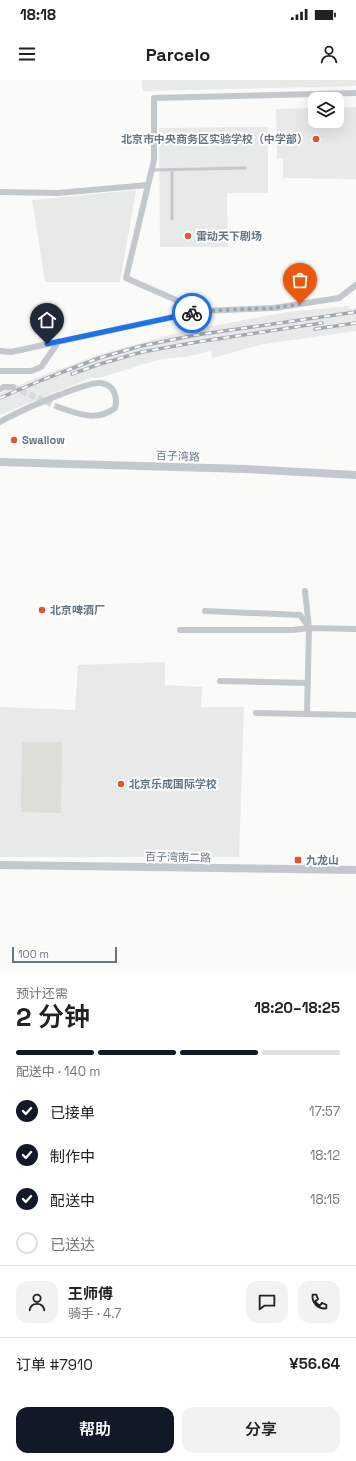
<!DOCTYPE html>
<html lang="zh">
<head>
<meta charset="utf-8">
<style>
  :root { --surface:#fff; --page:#f2f2f2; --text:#222; --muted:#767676; --line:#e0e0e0; --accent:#111827 }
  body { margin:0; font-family:"Space Grotesk","Noto Sans SC",sans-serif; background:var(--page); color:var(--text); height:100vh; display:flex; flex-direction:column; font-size:15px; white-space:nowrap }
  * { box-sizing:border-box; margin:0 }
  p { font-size:13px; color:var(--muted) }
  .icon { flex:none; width:22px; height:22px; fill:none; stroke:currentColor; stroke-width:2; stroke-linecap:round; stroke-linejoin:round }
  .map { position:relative; height:893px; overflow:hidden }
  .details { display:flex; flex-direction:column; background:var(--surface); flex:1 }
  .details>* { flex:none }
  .buttons { position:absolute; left:308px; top:12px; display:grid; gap:8px }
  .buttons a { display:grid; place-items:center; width:36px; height:36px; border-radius:8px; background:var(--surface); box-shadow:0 4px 16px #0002; font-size:20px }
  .scale { position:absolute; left:12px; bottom:10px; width:105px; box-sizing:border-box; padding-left:4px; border:2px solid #657683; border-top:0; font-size:11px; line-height:14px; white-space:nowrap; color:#657683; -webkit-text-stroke:3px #fff; paint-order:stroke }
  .pin { position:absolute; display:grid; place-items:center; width:34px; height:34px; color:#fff; margin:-41px -17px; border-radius:50% 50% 50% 0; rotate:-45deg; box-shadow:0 0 4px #0007 }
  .pin .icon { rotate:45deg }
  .courier { position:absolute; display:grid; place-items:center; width:40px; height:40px; margin:-20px; border:3px solid #1a73e8; border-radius:50%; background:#fff; color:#222; box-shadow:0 1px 5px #0007 }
  .headline em { font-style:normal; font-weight:600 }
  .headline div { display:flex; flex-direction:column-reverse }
  .headline { display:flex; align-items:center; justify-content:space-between; height:68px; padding:0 16px }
  h1 { font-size:26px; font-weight:600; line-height:30px }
  .bar { display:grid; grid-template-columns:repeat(4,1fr); gap:6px 4px; align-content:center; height:48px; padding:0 16px }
  .bar i { height:5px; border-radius:3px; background:var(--line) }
  .bar .active { background:var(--accent) }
  .bar p { grid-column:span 4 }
  .line { display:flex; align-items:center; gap:10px; padding:0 16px; border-top:1px solid var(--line) }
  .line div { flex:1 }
  .round { display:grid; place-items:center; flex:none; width:42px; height:42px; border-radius:12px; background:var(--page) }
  ol { padding:0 16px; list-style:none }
  li { display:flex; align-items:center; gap:12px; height:44px }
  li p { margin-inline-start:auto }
  li .icon { padding:4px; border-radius:50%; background:var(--accent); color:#fff; stroke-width:4 }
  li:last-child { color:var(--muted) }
  li i { width:22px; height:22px; border:2px solid var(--line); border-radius:50% }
  .action { display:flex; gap:8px; margin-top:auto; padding:8px 16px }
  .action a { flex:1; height:46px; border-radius:12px; background:var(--accent); color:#fff; font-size:16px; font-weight:600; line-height:46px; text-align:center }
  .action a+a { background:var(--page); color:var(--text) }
  .status { display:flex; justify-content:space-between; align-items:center; height:28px; padding:0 20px; background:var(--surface); direction:ltr }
  .status svg { height:11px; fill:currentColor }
  header { display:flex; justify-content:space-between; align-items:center; height:52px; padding:0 16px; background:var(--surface); font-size:18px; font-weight:600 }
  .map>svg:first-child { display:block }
  .built { fill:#e8e9e9 }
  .green { fill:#dadfd7 }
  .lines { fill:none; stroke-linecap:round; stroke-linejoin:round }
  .minor-tunnel { stroke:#d5d9db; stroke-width:6; stroke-dasharray:6 3; stroke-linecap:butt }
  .service { stroke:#c3c8cc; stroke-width:3 }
  .minor { stroke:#c3c8cc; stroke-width:6 }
  .tertiary { stroke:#c3c8cc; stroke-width:8 }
  .rail-casing { stroke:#a2aab0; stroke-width:3.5 }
  .rail { stroke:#fff; stroke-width:2; stroke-dasharray:6; stroke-linecap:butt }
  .done { stroke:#99a4ac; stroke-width:4; stroke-dasharray:0 7.2 }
  .route { stroke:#1a73e8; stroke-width:5 }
  .poi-dot { fill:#e4572e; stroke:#fff; stroke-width:1.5 }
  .labels { text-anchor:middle; stroke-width:4; stroke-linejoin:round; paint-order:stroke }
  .poi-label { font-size:11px; font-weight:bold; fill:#657683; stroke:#fff; text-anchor:start }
  .street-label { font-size:11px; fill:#657683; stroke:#fff }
</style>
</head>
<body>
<div class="status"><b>18:18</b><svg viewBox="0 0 49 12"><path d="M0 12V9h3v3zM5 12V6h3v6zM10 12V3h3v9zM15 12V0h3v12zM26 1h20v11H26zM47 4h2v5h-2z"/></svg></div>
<header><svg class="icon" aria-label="menu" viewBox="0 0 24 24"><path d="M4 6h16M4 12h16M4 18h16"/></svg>Parcelo<svg class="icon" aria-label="person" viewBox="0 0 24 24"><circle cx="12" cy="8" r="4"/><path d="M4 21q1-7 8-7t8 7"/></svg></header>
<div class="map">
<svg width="356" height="893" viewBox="0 0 356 893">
  <rect width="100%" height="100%" fill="#fafaf8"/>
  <!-- built -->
  <path class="built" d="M142,0h214v6l-213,5z
    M356,27v72l-73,-1v-20h-6l-1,-49 39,-1v13h22v-13z
    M268,47v66h-41l1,54h-68l-1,-119z
    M136,110l-16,92h-75l-13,-82z
    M349,226l1,3 6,-1v23l-92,13 -52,14 -1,-7 -26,6 -24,2 -62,19h-9l-90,37v-22l41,-17 57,-21 82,-23 107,-20z
    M165,582v23l37,2 -1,20h43l-5,150h-239v-150l75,3 3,-45z"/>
  <!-- green -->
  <path class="green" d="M22,662h40l-1,71 -40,-1z"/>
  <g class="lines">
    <!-- minor-tunnel -->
    <path class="minor-tunnel" d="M13,307l45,20"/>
    <!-- service -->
    <path class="service" d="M152,90l93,-2
      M172,90v49"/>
    <!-- minor -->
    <path class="minor" d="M356,13l-202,5v62l-28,118 75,33 73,-3 65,-10 17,-13
      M0,112l58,1 90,-8
      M0,271l11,1 190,-41
      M0,291h31l10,-4 18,-26
      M0,309l4,-2h9
      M0,342c15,-9 86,-41 101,-39 13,2 17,14 14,25 -19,14 -36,6 -57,-1
      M305,511l4,37 -2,86
      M205,531l95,4 8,11
      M180,550h113l16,-2 47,1
      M220,601l88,2
      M256,633l100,2"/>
    <!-- tertiary -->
    <path class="tertiary" d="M0,382l245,7 111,6
      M0,785l356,5"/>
    <defs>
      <path id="rail" d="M315,249l41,-6
        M72,294l28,-10 42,-12 55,-10 125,-19
        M0,318l42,-18 57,-22 42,-12 55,-11 160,-23"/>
    </defs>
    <!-- rail casing -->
    <use href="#rail" class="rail-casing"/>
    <!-- rail -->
    <use href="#rail" class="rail"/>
  </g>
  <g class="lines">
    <!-- done -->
    <path class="done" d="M192,233l9,-2 73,-3 26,-4"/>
    <!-- route -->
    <path class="route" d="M47,264l145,-31"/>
  </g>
  <!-- markers -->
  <g class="poi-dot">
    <circle cx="316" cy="59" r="4"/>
    <circle cx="188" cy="156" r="4"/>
    <circle cx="14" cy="360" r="4"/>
    <circle cx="42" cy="530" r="4"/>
    <circle cx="121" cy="704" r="4"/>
    <rect x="294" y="776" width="8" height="8" rx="2"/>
  </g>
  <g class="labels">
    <!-- poi labels -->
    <g class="poi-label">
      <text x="308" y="63" text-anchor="end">北京市中央商务区实验学校（中学部）</text>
      <text x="196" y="160">雷动天下剧场</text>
      <text x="22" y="364">Swallow</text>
      <text x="50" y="534">北京啤酒厂</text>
      <text x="129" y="708">北京乐成国际学校</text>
      <text x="306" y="784">九龙山</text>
    </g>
    <!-- street labels -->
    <g class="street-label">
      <text transform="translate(178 376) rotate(2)" y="4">百子湾路</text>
      <text transform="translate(178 777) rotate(1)" y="4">百子湾南二路</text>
    </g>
  </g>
</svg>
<div class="buttons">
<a><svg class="icon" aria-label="layers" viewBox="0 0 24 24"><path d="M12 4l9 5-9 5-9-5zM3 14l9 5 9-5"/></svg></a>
</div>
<div class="scale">100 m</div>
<div class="pin" style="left:300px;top:224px;background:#ea580c"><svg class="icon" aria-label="bag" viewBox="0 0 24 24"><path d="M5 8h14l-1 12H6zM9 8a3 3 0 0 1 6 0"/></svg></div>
<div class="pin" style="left:47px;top:264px;background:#1f2937"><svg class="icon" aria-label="home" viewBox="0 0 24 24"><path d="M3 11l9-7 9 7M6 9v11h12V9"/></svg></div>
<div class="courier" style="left:192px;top:233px"><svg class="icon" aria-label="bike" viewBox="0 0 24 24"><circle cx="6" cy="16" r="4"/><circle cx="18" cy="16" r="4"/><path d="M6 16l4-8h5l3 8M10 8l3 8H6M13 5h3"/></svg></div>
</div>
<section class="details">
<div class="headline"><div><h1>2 分钟</h1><p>预计还需</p></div><em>18:20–18:25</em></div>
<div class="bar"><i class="active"></i><i class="active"></i><i class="active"></i><i></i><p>配送中 · 140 m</p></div>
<ol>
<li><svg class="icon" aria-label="check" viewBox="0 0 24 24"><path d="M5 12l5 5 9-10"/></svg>已接单<p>17:57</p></li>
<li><svg class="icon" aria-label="check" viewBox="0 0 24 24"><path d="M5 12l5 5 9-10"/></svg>制作中<p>18:12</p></li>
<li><svg class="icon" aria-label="check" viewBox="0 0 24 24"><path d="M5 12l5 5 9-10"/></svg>配送中<p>18:15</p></li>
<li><i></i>已送达</li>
</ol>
<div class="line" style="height:72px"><a class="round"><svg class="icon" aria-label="person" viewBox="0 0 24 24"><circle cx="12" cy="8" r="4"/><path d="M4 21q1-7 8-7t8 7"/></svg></a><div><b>王师傅</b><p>骑手 · 4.7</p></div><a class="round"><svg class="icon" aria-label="chat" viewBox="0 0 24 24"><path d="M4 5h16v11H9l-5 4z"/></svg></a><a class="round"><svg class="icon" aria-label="phone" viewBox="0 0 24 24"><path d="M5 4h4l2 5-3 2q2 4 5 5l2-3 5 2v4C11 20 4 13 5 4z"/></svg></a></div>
<div class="line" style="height:52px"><div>订单 #7910</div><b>¥56.64</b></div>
<div class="action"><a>帮助</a><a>分享</a></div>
</section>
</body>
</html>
